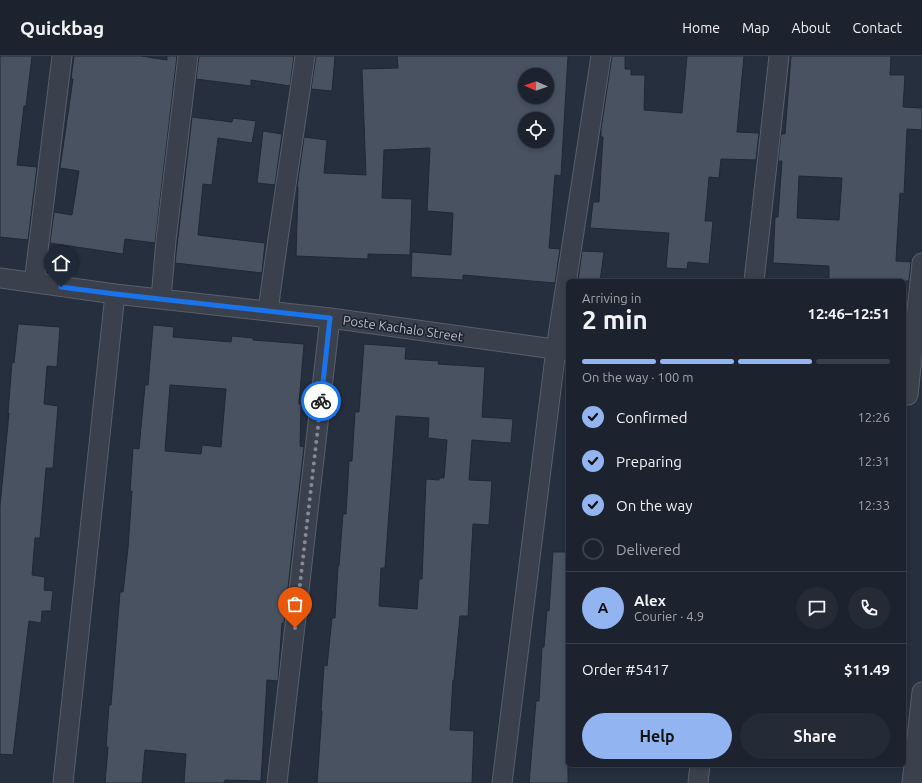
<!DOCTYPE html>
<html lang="en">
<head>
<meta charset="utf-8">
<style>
  :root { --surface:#1c232e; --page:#252b36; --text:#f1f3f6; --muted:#a0a4aa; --line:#3a404a; --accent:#92b4f1 }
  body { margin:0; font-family:Ubuntu,sans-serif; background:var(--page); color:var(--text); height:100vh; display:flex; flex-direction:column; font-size:15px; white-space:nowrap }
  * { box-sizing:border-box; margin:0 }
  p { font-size:13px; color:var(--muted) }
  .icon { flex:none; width:22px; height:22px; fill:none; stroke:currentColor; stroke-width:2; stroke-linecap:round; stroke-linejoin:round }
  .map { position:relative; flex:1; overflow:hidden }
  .panel { position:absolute; left:566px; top:223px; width:340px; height:488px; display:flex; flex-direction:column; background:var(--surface); border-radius:6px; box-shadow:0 2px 6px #0003,0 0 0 1px var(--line) }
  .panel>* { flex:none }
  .needle { width:26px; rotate:272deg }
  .controls { position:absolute; left:518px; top:12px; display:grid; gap:8px }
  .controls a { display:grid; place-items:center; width:36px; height:36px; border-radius:50%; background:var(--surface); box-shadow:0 2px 6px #0003,0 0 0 1px var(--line); font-size:20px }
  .pin { position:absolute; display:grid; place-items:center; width:34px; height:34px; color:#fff; margin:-41px -17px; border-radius:50% 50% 50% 0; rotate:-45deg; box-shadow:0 0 4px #0007 }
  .pin .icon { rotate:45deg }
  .courier { position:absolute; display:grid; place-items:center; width:40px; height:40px; margin:-20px; border:3px solid #1a73e8; border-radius:50%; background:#fff; color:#222; box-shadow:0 1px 5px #0007 }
  .summary em { font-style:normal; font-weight:600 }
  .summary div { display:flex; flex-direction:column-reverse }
  .summary { display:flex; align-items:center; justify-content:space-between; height:68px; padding:0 16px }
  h1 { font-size:26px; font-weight:600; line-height:30px }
  .bar { display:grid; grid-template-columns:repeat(4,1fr); gap:6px 4px; align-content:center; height:48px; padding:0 16px }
  .bar i { height:5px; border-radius:3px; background:var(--line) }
  .bar .selected { background:var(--accent) }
  .bar p { grid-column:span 4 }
  .line { display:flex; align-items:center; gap:10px; padding:0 16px; border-top:1px solid var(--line) }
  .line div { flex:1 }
  .round { display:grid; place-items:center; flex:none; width:42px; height:42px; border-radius:21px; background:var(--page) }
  ol { padding:0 16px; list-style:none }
  li { display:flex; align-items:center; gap:12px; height:44px }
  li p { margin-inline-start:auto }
  li .icon { padding:4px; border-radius:50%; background:var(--accent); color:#111; stroke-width:4 }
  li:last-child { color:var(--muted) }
  li i { width:22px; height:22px; border:2px solid var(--line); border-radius:50% }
  .button { display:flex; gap:8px; margin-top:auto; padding:8px 16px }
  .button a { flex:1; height:46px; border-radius:24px; background:var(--accent); color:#111; font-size:16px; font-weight:600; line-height:46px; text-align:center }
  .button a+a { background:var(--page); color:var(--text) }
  header { display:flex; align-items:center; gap:24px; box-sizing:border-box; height:56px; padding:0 20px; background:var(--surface); border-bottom:1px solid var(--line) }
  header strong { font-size:19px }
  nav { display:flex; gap:22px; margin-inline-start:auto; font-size:14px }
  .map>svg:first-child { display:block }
  .building { fill:#485261; stroke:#212834; fill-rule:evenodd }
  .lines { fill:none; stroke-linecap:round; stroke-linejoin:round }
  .minor-casing { stroke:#585f6b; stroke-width:21 }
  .minor { stroke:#3a414d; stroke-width:19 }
  .done { stroke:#848b97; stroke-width:4; stroke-dasharray:0 7.2 }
  .route { stroke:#1a73e8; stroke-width:5 }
  .labels { text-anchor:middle; stroke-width:3.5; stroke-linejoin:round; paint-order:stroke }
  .street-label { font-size:13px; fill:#b6bdc8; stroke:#1f2632 }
</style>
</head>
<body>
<header>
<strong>Quickbag</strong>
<nav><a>Home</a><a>Map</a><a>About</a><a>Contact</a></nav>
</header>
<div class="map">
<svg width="922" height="727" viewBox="0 0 922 727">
  <rect width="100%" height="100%" fill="#262f3d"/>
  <!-- building -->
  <path class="building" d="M0,0h32l-6,50h-2l-7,59 20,2 -9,73 -28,-3z
    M74,0h67l26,4v-4h10l-22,187 -30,-4 -2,15 -73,-11 4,-31 18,3 7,-44 -19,-3 13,-89h-2z
    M199,0h95l-4,30 -39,-6v6l-55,-7z
    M316,0h19l-3,35 -21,-2z
    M397,0h171l-7,120 -6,-1 -6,73 11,1 -5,34 -92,-8v5l-52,-3 1,-25 39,3 2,-42 -26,-2 3,-63 -46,2 -2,48 30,1 -2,56 -42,-1v5l-72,-3 2,-69h-1l7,-50 23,3 -3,33 42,2 -4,-106 36,-1zM525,19h22v22h-22zM525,63h22v22h-22z
    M612,0h13v13h6v6h14l-1,35 38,3 5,-57h57l-7,76 22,1 -3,27 -35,-1 -2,19 -10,-1 -4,44h8l-4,43 -21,-2 -1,7 -21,-1 3,-35 -79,-5 3,-26h6l4,-65h-2v-8z
    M791,0h100l-1,19h15l-2,32 19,1v22l-15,-1 -3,65 -4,-1 -4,68 15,1 -2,19h-80v-15l-56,-3 2,-46h3l4,-56h-4l3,-27h4zM799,120l43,2 -3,42 -42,-2z
    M192,61l40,5 1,-4 23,3 -4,22 -34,-5 -6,47 -9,-1 -5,51 67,8 -3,30 -87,-10z
    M263,75l19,3 -7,51 -18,-2z
    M582,195l22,1 -4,29h-22z
    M18,268l42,3 -3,40 -10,-1 -3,38 14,2 -5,62h-7l-6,70h-5l-3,37 13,2 -1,13 9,1 -2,20h-9l-1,12 -12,-2 -16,134 -13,-1v-248l9,-93h-1l4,-51 2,1z
    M153,269l21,2 -1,10 58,5 1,-6 21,2v2l51,4 -5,60h2l-1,42 4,1 -20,176h-2l-4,58 -11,-1 -6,101 -36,-1 -1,3h-40l2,-29 -41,-4 -3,33h-37l3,-36h-2l3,-42h2l9,-113h3l5,-44 4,-57h-2l3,-43 6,1 6,-64h3zM170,329l56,4 -5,58 -19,-2 -1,9 -36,-3z
    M364,288l42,3 -1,12 34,2 -1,3 47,3 -3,50 31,2 -2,24 -39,-3 -3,40 23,1 -3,44 -16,-1 -5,92h-8l-6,64h-1l-3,50 24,1 -2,52h-155l5,-72h-1l3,-46 3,1 5,-48h3l3,-52h1l4,-52h3l3,-53h3l3,-49h4zM396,360l33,2 -1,20 19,2 -3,38h-5v2l-13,-1 -4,100h-3l-2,30 -38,-3 2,-38h4z
    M553,496h15v231h-39l7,-82h3l3,-54h2l3,-37 2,1z"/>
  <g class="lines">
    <defs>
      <path id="minor" d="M0,222l115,16 215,24 238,33
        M754,225l25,-225
        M34,227l28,-227
        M161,243l5,-59 22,-184
        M268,255c11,-85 25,-170 37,-255
        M908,339l14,-132
        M63,727l52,-489
        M277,727l53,-465
        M502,727l54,-434 45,-293
        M698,727l2,-18
        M912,727l10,-91"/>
    </defs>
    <!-- minor casing -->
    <use href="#minor" class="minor-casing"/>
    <!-- minor -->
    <use href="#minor" class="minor"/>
  </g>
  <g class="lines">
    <!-- done -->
    <path class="done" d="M295,572l26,-227"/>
    <!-- route -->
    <path class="route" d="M61,231l54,7 215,24 -9,83"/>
  </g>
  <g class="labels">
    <!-- street labels -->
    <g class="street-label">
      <text transform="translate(403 272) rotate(8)" y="5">Poste Kachalo Street</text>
    </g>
  </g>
</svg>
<div class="controls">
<a><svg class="needle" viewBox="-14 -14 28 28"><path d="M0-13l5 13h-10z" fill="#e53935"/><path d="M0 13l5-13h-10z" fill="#a0a4aa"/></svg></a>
<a><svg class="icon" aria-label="locate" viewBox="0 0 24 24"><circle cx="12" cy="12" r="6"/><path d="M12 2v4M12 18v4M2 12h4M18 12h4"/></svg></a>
</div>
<div class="pin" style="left:295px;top:572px;background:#ea580c"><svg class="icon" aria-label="bag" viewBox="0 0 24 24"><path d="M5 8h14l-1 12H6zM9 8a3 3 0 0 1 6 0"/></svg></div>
<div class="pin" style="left:61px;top:231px;background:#1f2937"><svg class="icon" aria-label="home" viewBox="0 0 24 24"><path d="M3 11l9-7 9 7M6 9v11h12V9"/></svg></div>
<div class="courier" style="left:321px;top:345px"><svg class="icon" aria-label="bike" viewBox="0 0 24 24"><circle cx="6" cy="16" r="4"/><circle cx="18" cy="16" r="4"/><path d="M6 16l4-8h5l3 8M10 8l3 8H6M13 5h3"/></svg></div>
<section class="panel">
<div class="summary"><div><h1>2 min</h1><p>Arriving in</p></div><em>12:46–12:51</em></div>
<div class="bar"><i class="selected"></i><i class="selected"></i><i class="selected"></i><i></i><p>On the way · 100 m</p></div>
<ol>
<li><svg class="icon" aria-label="check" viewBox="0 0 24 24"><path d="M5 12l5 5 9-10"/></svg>Confirmed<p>12:26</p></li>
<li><svg class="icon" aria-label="check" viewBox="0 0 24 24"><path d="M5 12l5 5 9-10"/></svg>Preparing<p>12:31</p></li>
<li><svg class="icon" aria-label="check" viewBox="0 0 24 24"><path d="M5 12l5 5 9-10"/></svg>On the way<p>12:33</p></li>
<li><i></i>Delivered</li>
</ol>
<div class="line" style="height:72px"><b class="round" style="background:var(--accent);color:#111">A</b><div><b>Alex</b><p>Courier · 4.9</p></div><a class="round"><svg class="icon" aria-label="chat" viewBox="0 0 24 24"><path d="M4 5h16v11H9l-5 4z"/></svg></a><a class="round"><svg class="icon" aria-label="phone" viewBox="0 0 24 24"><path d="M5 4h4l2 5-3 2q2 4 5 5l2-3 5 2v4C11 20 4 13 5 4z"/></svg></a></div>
<div class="line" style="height:52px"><div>Order #5417</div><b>$11.49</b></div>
<div class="button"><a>Help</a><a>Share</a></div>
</section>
</div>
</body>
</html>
